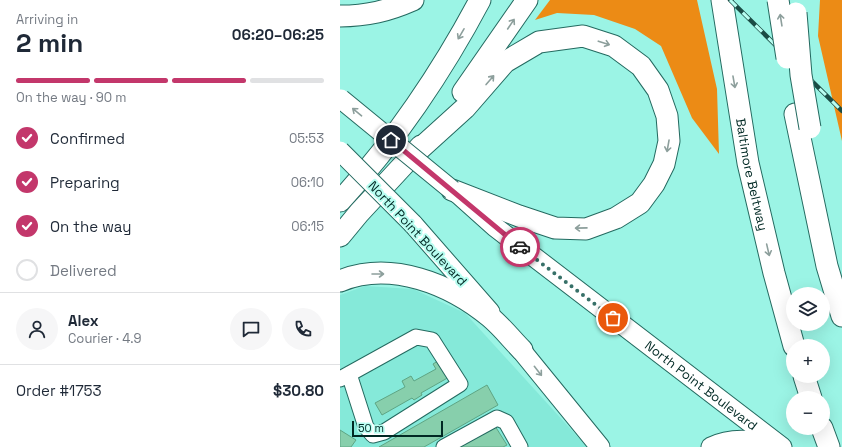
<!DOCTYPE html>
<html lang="en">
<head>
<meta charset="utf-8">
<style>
  :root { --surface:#fff; --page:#f6f6f7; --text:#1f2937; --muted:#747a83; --line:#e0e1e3; --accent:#c3376b }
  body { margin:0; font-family:"Space Grotesk",sans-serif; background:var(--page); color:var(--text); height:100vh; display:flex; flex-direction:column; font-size:15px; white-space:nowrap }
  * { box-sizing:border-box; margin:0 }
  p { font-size:13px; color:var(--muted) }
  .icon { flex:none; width:22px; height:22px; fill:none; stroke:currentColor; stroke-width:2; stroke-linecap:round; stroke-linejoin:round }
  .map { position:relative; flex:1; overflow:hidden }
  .details { display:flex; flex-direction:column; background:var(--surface); width:340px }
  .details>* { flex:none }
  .buttons { position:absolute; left:446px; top:287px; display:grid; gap:8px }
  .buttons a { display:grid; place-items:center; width:44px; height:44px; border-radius:50%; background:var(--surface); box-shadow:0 4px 16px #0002; font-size:20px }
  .scale { position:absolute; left:12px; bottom:10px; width:91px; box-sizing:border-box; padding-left:4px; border:2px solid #012924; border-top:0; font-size:11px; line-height:14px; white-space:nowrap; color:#012924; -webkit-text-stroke:3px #b8fef1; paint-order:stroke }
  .pin { position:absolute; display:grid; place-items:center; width:34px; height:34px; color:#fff; margin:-17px; border:2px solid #fff; border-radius:50%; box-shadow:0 1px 4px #0007 }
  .courier { position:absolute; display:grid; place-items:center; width:40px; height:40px; margin:-20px; border:3px solid #c3376b; border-radius:50%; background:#fff; color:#222; box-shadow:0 1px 5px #0007 }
  .overview em { font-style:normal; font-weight:700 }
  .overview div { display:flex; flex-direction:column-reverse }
  .overview { display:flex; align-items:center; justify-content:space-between; height:68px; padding:0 16px }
  h1 { font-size:26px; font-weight:700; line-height:30px }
  .bar { display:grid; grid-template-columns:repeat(4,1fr); gap:6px 4px; align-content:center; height:48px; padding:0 16px }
  .bar i { height:5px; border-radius:3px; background:var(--line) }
  .bar .on { background:var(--accent) }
  .bar p { grid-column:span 4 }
  .line { display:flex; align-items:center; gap:10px; padding:0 16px; border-top:1px solid var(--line) }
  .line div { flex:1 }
  .round { display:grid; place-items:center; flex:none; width:42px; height:42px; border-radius:21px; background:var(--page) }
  ol { padding:0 16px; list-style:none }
  li { display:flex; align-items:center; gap:12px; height:44px }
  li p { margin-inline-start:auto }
  li .icon { padding:4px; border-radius:50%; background:var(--accent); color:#fff; stroke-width:4 }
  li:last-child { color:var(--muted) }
  li i { width:22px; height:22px; border:2px solid var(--line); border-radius:50% }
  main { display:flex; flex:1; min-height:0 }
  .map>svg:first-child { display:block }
  .built { fill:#85e9d9 }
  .forest { fill:#ec8b15 }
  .building { fill:#87cfac; stroke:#5ea584 }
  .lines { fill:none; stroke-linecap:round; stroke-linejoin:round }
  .minor-casing { stroke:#246a60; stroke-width:17 }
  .major-casing { stroke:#246a60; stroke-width:21 }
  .highway-casing { stroke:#246a60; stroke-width:23 }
  .minor { stroke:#fff; stroke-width:15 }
  .major { stroke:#fff; stroke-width:19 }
  .highway { stroke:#fff; stroke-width:21 }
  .rail-casing { stroke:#1b4c45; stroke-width:4.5 }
  .rail { stroke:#b8fef1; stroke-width:3; stroke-dasharray:9; stroke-linecap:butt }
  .major-bridge-casing { stroke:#246a60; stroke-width:21; stroke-linecap:butt }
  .highway-bridge-casing { stroke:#246a60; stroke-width:23; stroke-linecap:butt }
  .major-bridge { stroke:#fff; stroke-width:19 }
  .highway-bridge { stroke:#fff; stroke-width:21 }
  .oneway { stroke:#8d9f9c }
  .done { stroke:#377068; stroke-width:4; stroke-dasharray:0 7.2 }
  .route { stroke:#c3376b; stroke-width:5 }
  .labels { text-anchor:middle; stroke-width:4; stroke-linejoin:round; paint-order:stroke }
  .street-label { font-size:13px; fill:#012924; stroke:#b8fef1 }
</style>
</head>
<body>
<main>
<section class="details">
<div class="overview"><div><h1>2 min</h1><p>Arriving in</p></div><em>06:20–06:25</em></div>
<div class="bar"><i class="on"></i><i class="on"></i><i class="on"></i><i></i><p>On the way · 90 m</p></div>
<ol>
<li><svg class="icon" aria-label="check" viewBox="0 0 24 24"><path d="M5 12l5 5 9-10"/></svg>Confirmed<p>05:53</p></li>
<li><svg class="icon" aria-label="check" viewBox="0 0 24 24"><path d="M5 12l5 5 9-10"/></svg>Preparing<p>06:10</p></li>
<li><svg class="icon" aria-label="check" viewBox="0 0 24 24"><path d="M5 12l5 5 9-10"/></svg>On the way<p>06:15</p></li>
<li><i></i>Delivered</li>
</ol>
<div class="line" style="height:72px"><a class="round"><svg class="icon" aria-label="person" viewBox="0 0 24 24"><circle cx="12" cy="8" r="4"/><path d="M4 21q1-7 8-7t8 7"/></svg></a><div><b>Alex</b><p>Courier · 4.9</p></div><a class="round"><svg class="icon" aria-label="chat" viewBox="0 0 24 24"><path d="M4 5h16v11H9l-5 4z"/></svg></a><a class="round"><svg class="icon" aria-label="phone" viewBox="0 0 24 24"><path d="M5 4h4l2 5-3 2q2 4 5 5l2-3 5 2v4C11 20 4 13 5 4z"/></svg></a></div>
<div class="line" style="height:52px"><div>Order #1753</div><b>$30.80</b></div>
</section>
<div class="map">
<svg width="502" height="447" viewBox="0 0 502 447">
  <rect width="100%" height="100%" fill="#9bf4e5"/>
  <!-- built -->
  <path class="built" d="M25,286l48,3 52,24 122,134h-247v-152z"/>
  <!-- forest -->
  <path class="forest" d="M210,0h147l20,89 2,65 -27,-36 -31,-72 -26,-17 -41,-14 -37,-2 -22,7z
    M480,0h22v141l-24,-105z"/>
  <!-- building -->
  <path class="building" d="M101,359l10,17 -30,17 1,2 -8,5 -2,-2 -30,17 -7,-12 30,-16 -3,-6 9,-5 3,5 22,-12 -3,-5z
    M147,385l11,20 -74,42h-45z
    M155,426l12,19 -4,2h-45z
    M0,430l16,10 -5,7h-11z"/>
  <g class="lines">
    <defs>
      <path id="minor" d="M0,379l76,-42 16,3 28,44 -76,48 -11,3 -7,-8 -17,-53
        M104,447l53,-29 9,4 14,25"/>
      <g id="major">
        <path id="s1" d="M117,193l38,34 287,220"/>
        <path d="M73,224l77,88"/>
        <path d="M172,339l88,108"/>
        <path d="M371,447c18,-9 44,-9 61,0"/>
      </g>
      <g id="highway">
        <path id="s2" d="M382,0l26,163 26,110 20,73"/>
        <path d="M0,16c27,0 48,-5 73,-16"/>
        <path d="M123,92l64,-92"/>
        <path d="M455,114l32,152 15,50"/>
        <path d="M72,156l53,-48 40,-46 34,-20 44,-6 31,10 27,20 17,24 9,26 2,25 -5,23 -10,20 -14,19 -24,15 -30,11 -31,-1 -36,-12 -67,-26"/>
        <path d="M0,201c54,-58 103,-131 140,-201"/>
        <path d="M0,236l19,-23 62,-67"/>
        <path d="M0,281c51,-21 110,3 150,36 12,10 22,23 32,33"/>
        <path d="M464,376l7,22"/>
        <path d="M482,428l7,19"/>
      </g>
    </defs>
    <!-- minor casing -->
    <use href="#minor" class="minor-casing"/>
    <!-- major casing -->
    <use href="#major" class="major-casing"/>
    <!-- highway casing -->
    <use href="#highway" class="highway-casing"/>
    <!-- minor -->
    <use href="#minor" class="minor"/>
    <!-- major -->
    <use href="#major" class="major"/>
    <!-- highway -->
    <use href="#highway" class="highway"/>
    <defs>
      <path id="rail" d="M390,0l112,111"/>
    </defs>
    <!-- rail casing -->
    <use href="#rail" class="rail-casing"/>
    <!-- rail -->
    <use href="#rail" class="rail"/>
    <defs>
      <path id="major-bridge" d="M1,99l111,91
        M0,151l73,73"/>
      <path id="highway-bridge" d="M438,0l9,58
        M456,13l5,62 9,53"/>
    </defs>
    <!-- major-bridge casing -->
    <use href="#major-bridge" class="major-bridge-casing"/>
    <!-- highway-bridge casing -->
    <use href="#highway-bridge" class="highway-bridge-casing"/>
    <!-- major-bridge -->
    <use href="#major-bridge" class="major-bridge"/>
    <!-- highway-bridge -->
    <use href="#highway-bridge" class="highway-bridge"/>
  </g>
  <!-- one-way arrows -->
  <defs><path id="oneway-shaft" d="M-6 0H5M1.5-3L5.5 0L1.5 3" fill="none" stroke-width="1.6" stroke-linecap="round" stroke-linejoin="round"/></defs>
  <g class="oneway">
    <use href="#oneway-shaft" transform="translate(441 20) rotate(-99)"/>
    <use href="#oneway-shaft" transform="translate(171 24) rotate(-56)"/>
    <use href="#oneway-shaft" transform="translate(121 34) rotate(120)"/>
    <use href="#oneway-shaft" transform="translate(264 43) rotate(18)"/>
    <use href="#oneway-shaft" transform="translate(150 80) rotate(-49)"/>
    <use href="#oneway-shaft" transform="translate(394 82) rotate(80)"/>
    <use href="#oneway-shaft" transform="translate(17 112) rotate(-140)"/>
    <use href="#oneway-shaft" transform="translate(328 146) rotate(100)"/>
    <use href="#oneway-shaft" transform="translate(241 228) rotate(179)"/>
    <use href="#oneway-shaft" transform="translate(428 250) rotate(77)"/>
    <use href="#oneway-shaft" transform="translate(38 274)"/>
    <use href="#oneway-shaft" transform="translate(198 371) rotate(52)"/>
  </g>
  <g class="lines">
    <!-- done -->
    <path class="done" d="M180,247l93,71"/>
    <!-- route -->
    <path class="route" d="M51,140l129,107"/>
  </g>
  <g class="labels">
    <!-- street labels -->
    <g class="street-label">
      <text dy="5" stroke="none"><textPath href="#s2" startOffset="177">Baltimore Beltway</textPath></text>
      <text transform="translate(78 233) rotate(47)" y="5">North Point Boulevard</text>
      <text dy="5" stroke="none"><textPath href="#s1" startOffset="311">North Point Boulevard</textPath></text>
    </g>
  </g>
</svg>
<div class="buttons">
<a><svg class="icon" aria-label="layers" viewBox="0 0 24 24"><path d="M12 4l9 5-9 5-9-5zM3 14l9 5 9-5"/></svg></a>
<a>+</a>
<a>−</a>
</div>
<div class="scale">50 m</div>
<div class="pin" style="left:273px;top:318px;background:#ea580c"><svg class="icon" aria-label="bag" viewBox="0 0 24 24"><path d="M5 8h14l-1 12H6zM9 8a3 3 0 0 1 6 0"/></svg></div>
<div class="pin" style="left:51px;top:140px;background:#1f2937"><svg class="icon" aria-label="home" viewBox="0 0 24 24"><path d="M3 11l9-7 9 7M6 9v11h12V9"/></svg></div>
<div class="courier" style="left:180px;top:247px"><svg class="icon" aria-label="car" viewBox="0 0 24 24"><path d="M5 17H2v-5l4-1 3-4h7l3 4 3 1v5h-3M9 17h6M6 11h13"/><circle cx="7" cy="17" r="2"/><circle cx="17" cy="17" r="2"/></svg></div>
</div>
</main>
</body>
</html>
